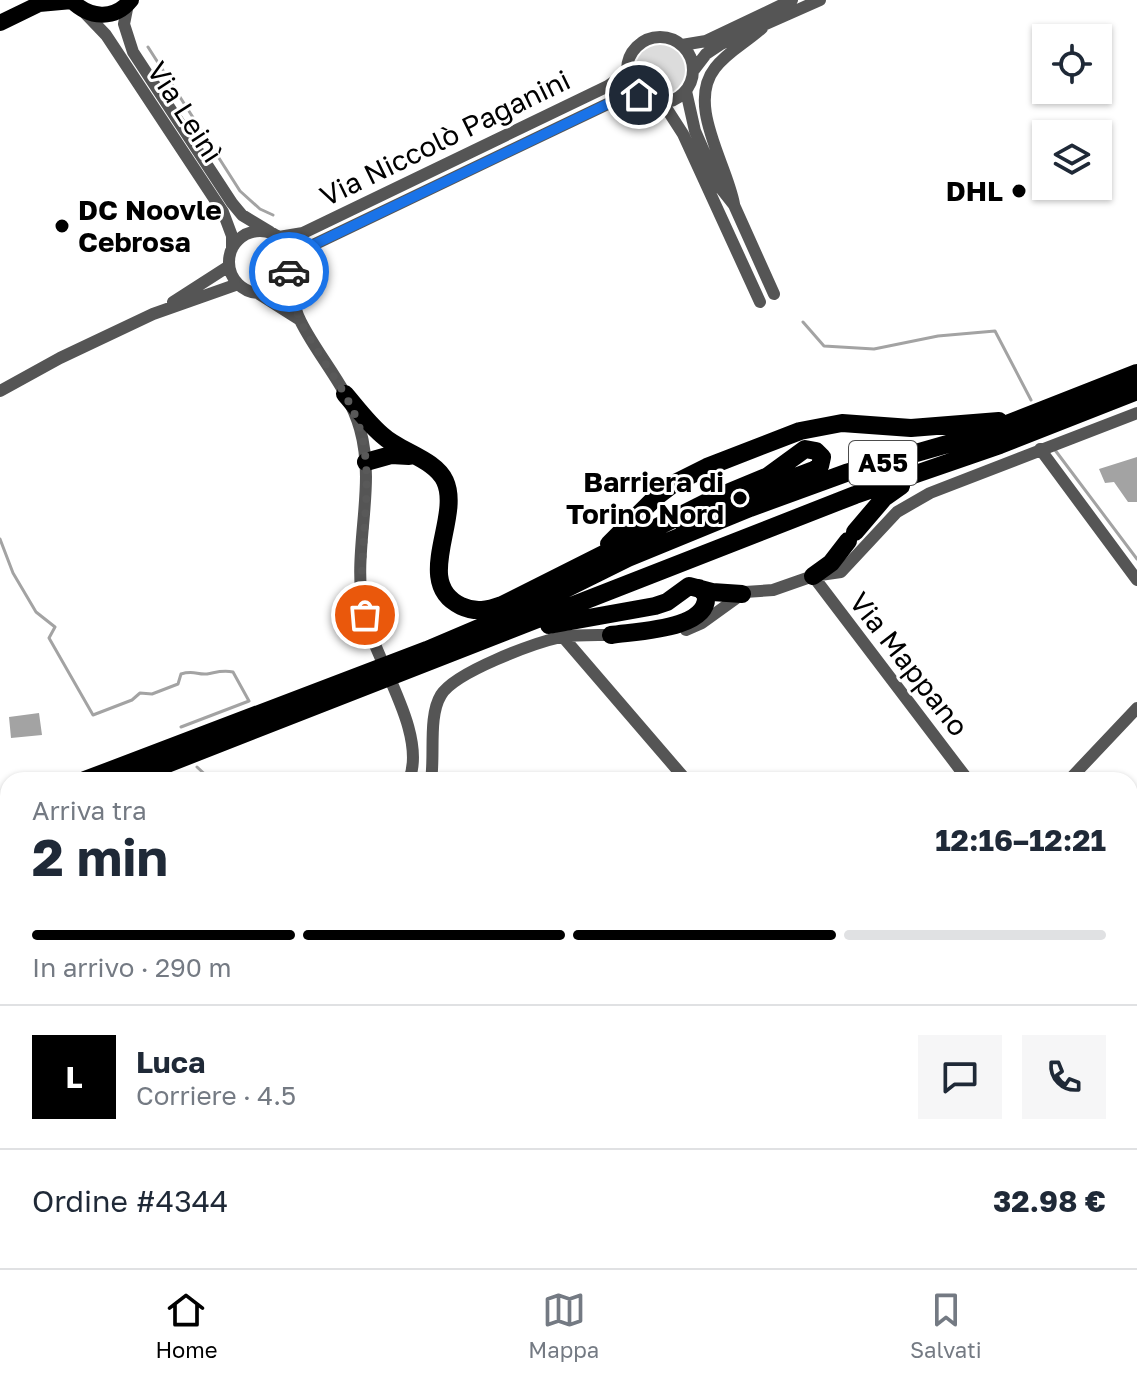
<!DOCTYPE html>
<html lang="it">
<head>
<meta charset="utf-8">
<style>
  :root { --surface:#fff; --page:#f6f6f7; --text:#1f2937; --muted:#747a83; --line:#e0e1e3; --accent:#000 }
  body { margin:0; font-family:"Golos Text",sans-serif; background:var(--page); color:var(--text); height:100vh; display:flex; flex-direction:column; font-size:30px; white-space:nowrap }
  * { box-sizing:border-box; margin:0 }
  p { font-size:26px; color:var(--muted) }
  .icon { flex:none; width:44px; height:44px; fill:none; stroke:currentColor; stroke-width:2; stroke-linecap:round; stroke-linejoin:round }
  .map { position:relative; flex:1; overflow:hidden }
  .panel { position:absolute; left:0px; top:772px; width:1138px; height:496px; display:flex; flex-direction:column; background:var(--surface); border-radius:24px 24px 0 0; box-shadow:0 2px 6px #0004 }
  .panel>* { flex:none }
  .controls { position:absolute; left:1032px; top:24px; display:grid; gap:16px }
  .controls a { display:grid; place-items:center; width:80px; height:80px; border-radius:0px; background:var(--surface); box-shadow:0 2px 6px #0004; font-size:40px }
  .pin { position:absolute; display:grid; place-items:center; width:68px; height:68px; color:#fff; margin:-34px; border:4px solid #fff; border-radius:50%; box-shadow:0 2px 8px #0007 }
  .courier { position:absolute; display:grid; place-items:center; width:80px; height:80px; margin:-40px; border:6px solid #1a73e8; border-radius:50%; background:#fff; color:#222; box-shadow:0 2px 10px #0007 }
  .head em { font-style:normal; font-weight:700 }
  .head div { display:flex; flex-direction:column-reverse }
  .head { display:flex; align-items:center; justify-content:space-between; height:136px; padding:0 32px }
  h1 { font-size:52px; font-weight:700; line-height:60px }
  .bar { display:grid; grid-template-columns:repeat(4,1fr); gap:12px 8px; align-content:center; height:96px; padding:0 32px }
  .bar i { height:10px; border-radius:6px; background:var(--line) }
  .bar .active { background:var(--accent) }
  .bar p { grid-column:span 4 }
  .line { display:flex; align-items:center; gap:20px; padding:0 32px; border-top:2px solid var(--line) }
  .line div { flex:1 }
  .round { display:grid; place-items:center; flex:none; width:84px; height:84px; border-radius:0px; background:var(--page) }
  .menu { display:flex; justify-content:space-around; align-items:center; height:112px; border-top:2px solid var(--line); background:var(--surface); font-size:22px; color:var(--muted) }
  .menu a { display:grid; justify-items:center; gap:4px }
  .menu .active { color:var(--accent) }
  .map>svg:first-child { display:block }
  .green { fill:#dcdcdc }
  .water { fill:#a3a3a3 }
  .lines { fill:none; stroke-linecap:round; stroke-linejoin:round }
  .stream { stroke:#a3a3a3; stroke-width:3 }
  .minor { stroke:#555; stroke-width:12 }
  .major { stroke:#000; stroke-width:16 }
  .highway { stroke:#000; stroke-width:18 }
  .done { stroke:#595959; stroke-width:8; stroke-dasharray:0 14.4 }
  .route { stroke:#1a73e8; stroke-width:10 }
  .poi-dot { fill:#000; stroke:#fff; stroke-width:3 }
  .labels { text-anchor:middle; stroke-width:6; stroke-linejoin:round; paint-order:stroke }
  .shield { fill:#fff; stroke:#4c4c4c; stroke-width:2 }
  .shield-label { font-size:26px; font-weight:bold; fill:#000 }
  .street-label { font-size:28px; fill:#000; stroke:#fff }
  .poi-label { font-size:28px; font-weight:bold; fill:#000; stroke:#fff; text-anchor:end }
</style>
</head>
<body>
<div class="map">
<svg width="1137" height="1268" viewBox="0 0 1137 1268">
  <rect width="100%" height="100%" fill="#fff"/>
  <!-- green -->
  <path class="green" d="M635 70a25 25 0 1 1 50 0a25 25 0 1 1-50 0Z"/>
  <!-- water -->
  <path class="water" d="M1137,457v45h-9l-14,-20 -9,1 -6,-14z
    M39,713l3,22 -31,3 -2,-21z"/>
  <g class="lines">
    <!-- stream -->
    <path class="stream" d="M148,47l92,144 20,18 13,6
      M803,322l21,24 50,3 64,-13 57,-5 36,69
      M1055,450l82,109
      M0,539l13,34 23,39 19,15 -6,11 44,77 39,-15 8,-7 12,1 26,-10 3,-10c13,-4 16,1 26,0 11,-2 15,-4 26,-2l16,29 -68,26
      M197,767l14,13
      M0,860l8,-3
      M0,984l8,-4
      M1130,1134l7,1
      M662,1260l7,8"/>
    <!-- minor -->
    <path class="minor" d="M128,4l-4,20 9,28 99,151 10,12 28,17
      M84,12l22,23 117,177 9,24v13
      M627 70a33 33 0 1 1 66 0a33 33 0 1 1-66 0Z
      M682,45l24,-4 86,-41
      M693,71l13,-17 15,-10 99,-44
      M686,91l9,40 24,55 15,19 40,89
      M663,103l20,31 77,168
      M734,204c-7,-40 -48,-99 -19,-136 13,-17 32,-26 47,-40
      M229 262a31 31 0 1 1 62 0a31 31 0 1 1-62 0Z
      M279,237l24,-4 305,-147 20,-14
      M290,271l21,-25 307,-147 21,-4
      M289,275c3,15 4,33 12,47 18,36 48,67 59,107 17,60 -9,122 4,183 10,48 64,120 45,168
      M259,294l41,26
      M173,302l56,-36
      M0,391l60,-33 93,-44 85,-30
      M1040,449l97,131
      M813,576l155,204
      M686,630l16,-7 43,-31 28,-2 40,-14 28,-4 56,-60 33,-19 207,-80
      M563,637l123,143
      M431,780c4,-25 -3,-64 10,-85 14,-23 93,-52 120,-58 17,-3 38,-2 55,-2
      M1069,780l68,-72
      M1130,838l7,7
      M0,1033l8,-3
      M1130,1036l7,-7
      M0,1086l8,13
      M0,1249l8,-3
      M419,1260l5,8
      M676,1260l7,8
      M1113,1260l8,8"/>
    <!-- major -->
    <path class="major" d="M71,0c18,18 43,21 60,0
      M0,23l39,-19 33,-3"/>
    <!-- highway -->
    <path class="highway" d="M345,394c12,14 23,29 37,41 18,17 53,24 63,46 17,37 -33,102 16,125 15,7 27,4 41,-1l213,-107 53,-22 37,-27 11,2 6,6 -2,9 -6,4 -93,35 -37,20
      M366,462l25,-7 18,1
      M855,532l29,-34 17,-12
      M609,544l47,-47 17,-13 34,-17 93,-36 42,-8 69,5 88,-7
      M813,576l18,-13 17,-22
      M549,625l106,-19 12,-4 22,-16 23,6 30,2
      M611,635c24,-4 99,-5 95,-40l-7,-7
      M85,780l342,-130 104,-44 97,-48 122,-50 96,-35 133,-38 158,-62
      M126,780l729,-285 145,-50 137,-54
      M0,813l8,-3
      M0,829l8,-3"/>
  </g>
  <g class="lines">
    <!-- done -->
    <path class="done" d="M289,272c0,59 53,101 70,154 19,60 -5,127 6,189"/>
    <!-- route -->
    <path class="route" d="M289,272l22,-26 307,-147 21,-4"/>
  </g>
  <!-- markers -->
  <g class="poi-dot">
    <circle cx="1019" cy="191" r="8"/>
    <circle cx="62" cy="226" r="8"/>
    <circle cx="740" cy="498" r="8"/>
  </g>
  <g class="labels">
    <!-- shield labels -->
    <rect class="shield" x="849" y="441" width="68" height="44" rx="6"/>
    <g class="shield-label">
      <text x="883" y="472">A55</text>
    </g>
    <!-- street labels -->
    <g class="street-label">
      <text transform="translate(185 112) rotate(57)" y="10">Via Leinì</text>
      <text transform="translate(445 138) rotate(-26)" y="10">Via Niccolò Paganini</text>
      <text transform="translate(909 664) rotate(52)" y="10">Via Mappano</text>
    </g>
    <!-- poi labels -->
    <g class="poi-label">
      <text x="1003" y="201">DHL</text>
      <text x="78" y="220" text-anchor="start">DC Noovle<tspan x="78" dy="32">Cebrosa</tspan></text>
      <text x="724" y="492">Barriera di<tspan x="724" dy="32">Torino Nord</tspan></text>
    </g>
  </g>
</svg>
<div class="controls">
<a><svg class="icon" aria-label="locate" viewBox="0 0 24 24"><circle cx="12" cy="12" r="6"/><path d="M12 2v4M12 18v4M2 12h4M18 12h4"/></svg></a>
<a><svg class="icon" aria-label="layers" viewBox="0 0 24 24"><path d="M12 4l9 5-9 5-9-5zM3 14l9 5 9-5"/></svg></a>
</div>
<div class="pin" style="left:365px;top:615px;background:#ea580c"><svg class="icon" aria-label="bag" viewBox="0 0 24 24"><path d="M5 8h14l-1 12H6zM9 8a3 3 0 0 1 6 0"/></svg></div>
<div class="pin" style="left:639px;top:95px;background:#1f2937"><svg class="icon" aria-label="home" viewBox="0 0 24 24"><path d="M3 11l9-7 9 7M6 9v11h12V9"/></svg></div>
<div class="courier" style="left:289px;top:272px"><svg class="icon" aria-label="car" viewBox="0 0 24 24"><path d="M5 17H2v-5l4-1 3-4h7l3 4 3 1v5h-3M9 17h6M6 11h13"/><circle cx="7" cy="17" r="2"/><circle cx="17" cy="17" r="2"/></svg></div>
<section class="panel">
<div class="head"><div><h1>2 min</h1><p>Arriva tra</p></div><em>12:16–12:21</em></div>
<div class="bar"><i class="active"></i><i class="active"></i><i class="active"></i><i></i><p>In arrivo · 290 m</p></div>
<div class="line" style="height:144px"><b class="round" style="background:var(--accent);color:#fff">L</b><div><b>Luca</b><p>Corriere · 4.5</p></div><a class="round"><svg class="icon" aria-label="chat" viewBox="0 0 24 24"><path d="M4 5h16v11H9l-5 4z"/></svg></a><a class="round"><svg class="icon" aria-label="phone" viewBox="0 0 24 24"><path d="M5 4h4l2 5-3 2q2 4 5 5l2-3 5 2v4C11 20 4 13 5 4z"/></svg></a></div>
<div class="line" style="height:104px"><div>Ordine #4344</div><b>32.98 €</b></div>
</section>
</div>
<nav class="menu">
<a class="active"><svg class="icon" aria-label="home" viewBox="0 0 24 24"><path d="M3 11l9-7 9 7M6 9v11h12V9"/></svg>Home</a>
<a><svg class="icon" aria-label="map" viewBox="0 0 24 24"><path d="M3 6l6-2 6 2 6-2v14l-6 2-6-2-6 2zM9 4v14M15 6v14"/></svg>Mappa</a>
<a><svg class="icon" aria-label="saved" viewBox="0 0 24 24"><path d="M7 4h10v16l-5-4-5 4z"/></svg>Salvati</a>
</nav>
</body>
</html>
